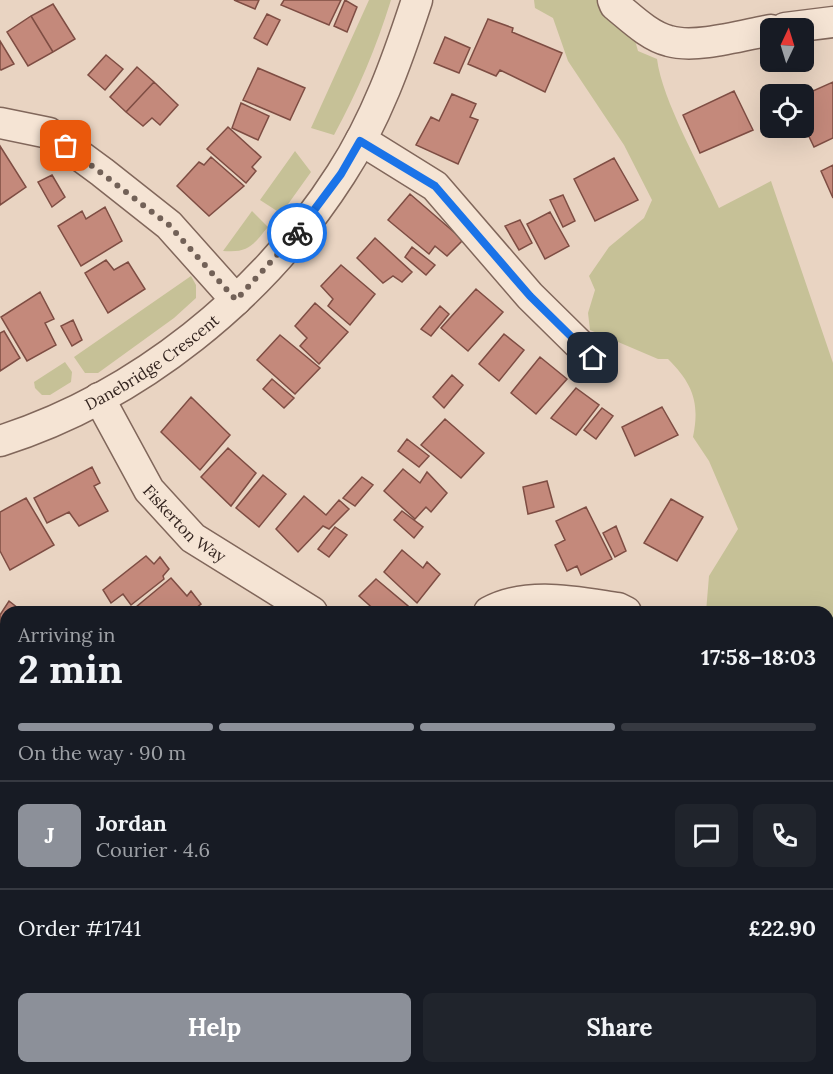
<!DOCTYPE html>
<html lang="en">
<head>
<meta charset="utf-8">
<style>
  :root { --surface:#171b24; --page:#20242c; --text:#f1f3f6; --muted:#9ea1a6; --line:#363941; --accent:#8c9099 }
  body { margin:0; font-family:Lora,serif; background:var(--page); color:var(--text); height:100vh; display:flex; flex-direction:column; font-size:22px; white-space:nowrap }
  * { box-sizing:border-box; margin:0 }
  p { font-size:20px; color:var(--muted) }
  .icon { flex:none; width:33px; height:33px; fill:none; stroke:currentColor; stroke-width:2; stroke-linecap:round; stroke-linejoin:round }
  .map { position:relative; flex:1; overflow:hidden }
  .drawer { position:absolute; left:0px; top:606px; width:834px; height:468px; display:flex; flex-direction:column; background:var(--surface); border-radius:18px 18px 0 0; box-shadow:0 6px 24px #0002 }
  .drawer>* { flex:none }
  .needle { width:39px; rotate:4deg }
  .buttons { position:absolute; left:760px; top:18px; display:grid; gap:12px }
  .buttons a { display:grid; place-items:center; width:54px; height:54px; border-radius:9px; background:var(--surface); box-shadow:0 6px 24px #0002; font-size:30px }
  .pin { position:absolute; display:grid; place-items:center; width:51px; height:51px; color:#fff; margin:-26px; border-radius:12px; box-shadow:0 3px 9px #0006 }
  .courier { position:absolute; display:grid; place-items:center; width:60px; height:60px; margin:-30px; border:4px solid #1a73e8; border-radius:50%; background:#fff; color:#222; box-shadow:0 2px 8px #0007 }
  .head em { font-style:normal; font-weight:700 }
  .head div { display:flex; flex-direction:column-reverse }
  .head { display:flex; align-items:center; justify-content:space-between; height:102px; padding:0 18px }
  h1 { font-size:39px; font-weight:700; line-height:45px }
  .bar { display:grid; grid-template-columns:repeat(4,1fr); gap:9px 6px; align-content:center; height:72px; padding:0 18px }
  .bar i { height:8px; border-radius:4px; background:var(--line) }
  .bar .on { background:var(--accent) }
  .bar p { grid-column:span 4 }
  .line { display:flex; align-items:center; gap:15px; padding:0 18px; border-top:2px solid var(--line) }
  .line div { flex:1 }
  .round { display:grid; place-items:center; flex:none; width:63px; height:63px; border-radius:9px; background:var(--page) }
  .action { display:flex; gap:12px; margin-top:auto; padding:12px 18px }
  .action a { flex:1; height:69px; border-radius:9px; background:var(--accent); color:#fff; font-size:24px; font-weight:700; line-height:69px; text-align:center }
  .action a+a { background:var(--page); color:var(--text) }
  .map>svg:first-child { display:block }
  .green { fill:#c6c197 }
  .building { fill:#c4897b; stroke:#7e4d43; stroke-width:1.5 }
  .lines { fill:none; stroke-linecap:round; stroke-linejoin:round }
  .minor-casing { stroke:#81675b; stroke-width:33 }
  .minor { stroke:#f5e4d4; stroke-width:30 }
  .done { stroke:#726157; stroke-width:6; stroke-dasharray:0 10.8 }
  .route { stroke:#1a73e8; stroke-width:8 }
  .labels { text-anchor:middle; stroke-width:6; stroke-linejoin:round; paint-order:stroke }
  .street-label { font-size:16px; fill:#32231e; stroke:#f1e0d1 }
</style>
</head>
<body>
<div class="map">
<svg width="833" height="1074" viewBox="0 0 833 1074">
  <rect width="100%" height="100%" fill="#e9d4c2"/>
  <!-- green -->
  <path class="green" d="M369,0h22c-15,48 -33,91 -57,135l-23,-7z
    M534,0h72l28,37 4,14 19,8c5,41 44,109 62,149l52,-27 62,182v365h-5v-116h-122l3,-36 29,-47 -29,-68 -16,-24c7,-34 0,-53 -25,-78h-10l-68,-29 -2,-17 7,-23 -6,-14 20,-29 35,-29 8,-18 -28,-55 -56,-84 -15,-43 -18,-10z
    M295,151l16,21 -25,35 -9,4 -17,-11z
    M252,211l16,16c-16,19 -19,26 -45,24z
    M191,276l5,9v13l-22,20 -76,55h-13l-11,-16z
    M65,362l7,10 -1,10 -21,13h-8l-7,-7 -1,-6z"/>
  <!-- building -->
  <path class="building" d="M234,0h25l-4,9z
    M284,0h57l-12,25 -48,-20z
    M345,0l12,7 -10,25 -13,-6z
    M53,4l22,35 -22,13 -22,-36z
    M267,14l13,6 -13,25 -13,-7z
    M31,16l22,36 -25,14 -21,-34z
    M488,19l25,9 -1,4 50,21 -17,39 -45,-22 -4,6 -28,-12z
    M445,37l25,11 -11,25 -25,-10z
    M0,41l14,23 -13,6 -1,-1z
    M106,55l17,14 -18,21 -17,-15z
    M137,67l17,15 -28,30 -16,-15z
    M258,68l47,20 -15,32 -47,-20z
    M154,82l24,23 -18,20 -8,-7 -9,8 -17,-14z
    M833,82v56l-19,9 -10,-21v-31z
    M734,91l19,39 -53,23 -17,-38z
    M452,94l24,10 -6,13 8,3 -20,44 -42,-19 15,-28 8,4z
    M241,103l28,13 -11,24 -26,-12z
    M228,127l33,30 -9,10 4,4 -10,12 -39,-34z
    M0,146l26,41 -26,18z
    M211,157l33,29 -35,30 -32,-30 22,-24 5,3z
    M614,158l24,42 -43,21 -21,-42z
    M833,165v33l-12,-27z
    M52,175l13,22 -13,10 -14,-25z
    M410,194l53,46 -16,16 -12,-10 -6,8 -41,-34z
    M563,195l12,26 -12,6 -13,-27z
    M105,207l17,34 -41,25 -23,-40 24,-15 4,8z
    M550,212l19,34 -24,13 -18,-35z
    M520,220l12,23 -13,7 -14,-24z
    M375,238l37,34 -10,10 -9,-6 -10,7 -26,-25z
    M412,247l23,18 -9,10 -21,-18z
    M106,260l8,10 14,-8 17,27 -37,24 -23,-40z
    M341,265l34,29 -25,31 -22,-19 5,-7 -12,-13z
    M476,289l27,23 -35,39 -27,-23z
    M40,292l14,27 -9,4 11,22 -29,16 -26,-44z
    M315,303l33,29 -29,32 -19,-18 7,-8 -12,-12z
    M440,306l9,8 -18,22 -10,-7z
    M73,320l9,20 -10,6 -11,-20z
    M4,331l16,27 -20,13v-38z
    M504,334l20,16 -25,31 -20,-17z
    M280,335l40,33 -25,26 -38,-34z
    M540,357l27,22 -31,35 -25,-21z
    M452,375l11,10 -19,23 -11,-11z
    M272,379l22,19 -10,10 -21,-19z
    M576,388l23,17 -23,30 -25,-17z
    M191,397l39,38 -30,35 -39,-38z
    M662,407l16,28 -43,21 -13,-29z
    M602,408l11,8 -17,23 -12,-9z
    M445,419l39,34 -23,25 -40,-33z
    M407,439l22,17 -10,11 -21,-16z
    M228,448l28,25 -25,33 -30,-29z
    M92,467l8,16 -6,3 14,25 -29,15 -10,-14 -22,11 -13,-25z
    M403,469l17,14 7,-11 20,21 -16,19 -5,-5 -11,12 -31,-28z
    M263,475l23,19 -27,33 -23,-19z
    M362,477l11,8 -18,21 -12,-8z
    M547,481l7,26 -26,7 -5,-27z
    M304,496l22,19 13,-15 10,9 -20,20 -6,-3 -25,26 -22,-23z
    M26,498l28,47 -44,25 -10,-19v-39z
    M671,499l32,18 -26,44 -33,-18z
    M586,507l26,52 -31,16 -4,-9 -10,5 -12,-26 10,-5 -9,-19z
    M402,511l21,16 -9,11 -20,-18z
    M616,526l10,25 -11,6 -12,-24z
    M335,527l12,8 -18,22 -11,-8z
    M402,550l21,18 4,-6 13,12 -23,29 -33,-31z
    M146,556l8,8 6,-7 9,12 -6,7 1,3 -33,26 -8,-11 -12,9 -8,-13z
    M171,578l16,18 4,-5 10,13 -10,8h-61z
    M376,579l32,27 -4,6h-27l-18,-16z
    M9,601l14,11h-17v47l-6,-4v-40z
    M833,742v44l-5,1v-44z
    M833,794v45l-5,1v-45z
    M828,852h5v43h-5z
    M6,853v52l-6,-4v-39z
    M0,912l6,4v21l-6,9z
    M828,1025l5,1v26h-5z
    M8,1068h15l4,6h-27z
    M130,1068h39l-1,6h-38z
    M279,1068h42l-1,6h-42z
    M565,1068h16l11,3 -1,3h-28z"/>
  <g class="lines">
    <defs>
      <g id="minor">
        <path d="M613,0l2,5c16,13 34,31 54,36 27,8 74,-6 102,-11"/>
        <path d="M785,28l48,-6"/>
        <path d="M0,123l49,10 53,39 67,53 67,75"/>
        <path d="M361,140l74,46 95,110 63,62"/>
        <path id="s1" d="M99,398l50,92 44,48 119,74"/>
        <path id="s2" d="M0,441c138,-44 263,-145 341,-267 35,-54 56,-113 76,-174"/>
        <path d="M489,612c38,-21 88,-10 129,-4l8,4"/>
        <path d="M0,780l6,4"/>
        <path d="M828,946h5"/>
        <path d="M0,996l6,1"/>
        <path d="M379,1074l2,-6"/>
        <path d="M636,1074l12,-6"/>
      </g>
    </defs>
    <!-- minor casing -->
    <use href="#minor" class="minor-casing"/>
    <!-- minor -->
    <use href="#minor" class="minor"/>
  </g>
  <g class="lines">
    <!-- done -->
    <path class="done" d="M66,146l103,79 67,75 61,-67"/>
    <!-- route -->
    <path class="route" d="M297,233l44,-59 19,-33 75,45 95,110 63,62"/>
  </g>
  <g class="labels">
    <!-- street labels -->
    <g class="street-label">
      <text dy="6" stroke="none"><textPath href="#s2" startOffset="172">Danebridge Crescent</textPath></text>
      <text dy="6" stroke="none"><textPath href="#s1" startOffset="154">Fiskerton Way</textPath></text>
    </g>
  </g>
</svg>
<div class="buttons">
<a><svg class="needle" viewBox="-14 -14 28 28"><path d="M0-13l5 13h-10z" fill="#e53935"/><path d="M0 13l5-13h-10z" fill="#9ea1a6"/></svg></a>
<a><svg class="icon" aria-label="locate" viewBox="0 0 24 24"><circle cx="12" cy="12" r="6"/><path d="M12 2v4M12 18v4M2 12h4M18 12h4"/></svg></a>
</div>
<div class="pin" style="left:66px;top:146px;background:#ea580c"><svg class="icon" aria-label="bag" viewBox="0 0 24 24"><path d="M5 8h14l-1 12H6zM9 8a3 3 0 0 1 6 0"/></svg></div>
<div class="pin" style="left:593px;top:358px;background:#1f2937"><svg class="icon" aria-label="home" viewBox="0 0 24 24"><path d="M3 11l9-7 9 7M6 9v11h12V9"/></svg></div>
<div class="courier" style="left:297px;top:233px"><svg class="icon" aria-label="bike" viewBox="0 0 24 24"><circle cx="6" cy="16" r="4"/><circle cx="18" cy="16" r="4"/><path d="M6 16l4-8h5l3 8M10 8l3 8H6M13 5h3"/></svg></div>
<section class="drawer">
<div class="head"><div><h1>2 min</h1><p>Arriving in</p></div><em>17:58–18:03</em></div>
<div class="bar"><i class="on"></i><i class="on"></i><i class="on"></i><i></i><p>On the way · 90 m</p></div>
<div class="line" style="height:108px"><b class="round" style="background:var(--accent);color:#fff">J</b><div><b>Jordan</b><p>Courier · 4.6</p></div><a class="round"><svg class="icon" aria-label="chat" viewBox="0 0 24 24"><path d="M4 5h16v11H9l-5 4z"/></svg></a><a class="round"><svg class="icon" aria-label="phone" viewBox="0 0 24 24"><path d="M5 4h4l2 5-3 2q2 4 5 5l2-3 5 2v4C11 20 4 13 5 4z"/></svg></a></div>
<div class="line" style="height:78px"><div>Order #1741</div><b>£22.90</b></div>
<div class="action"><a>Help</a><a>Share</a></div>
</section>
</div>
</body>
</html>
